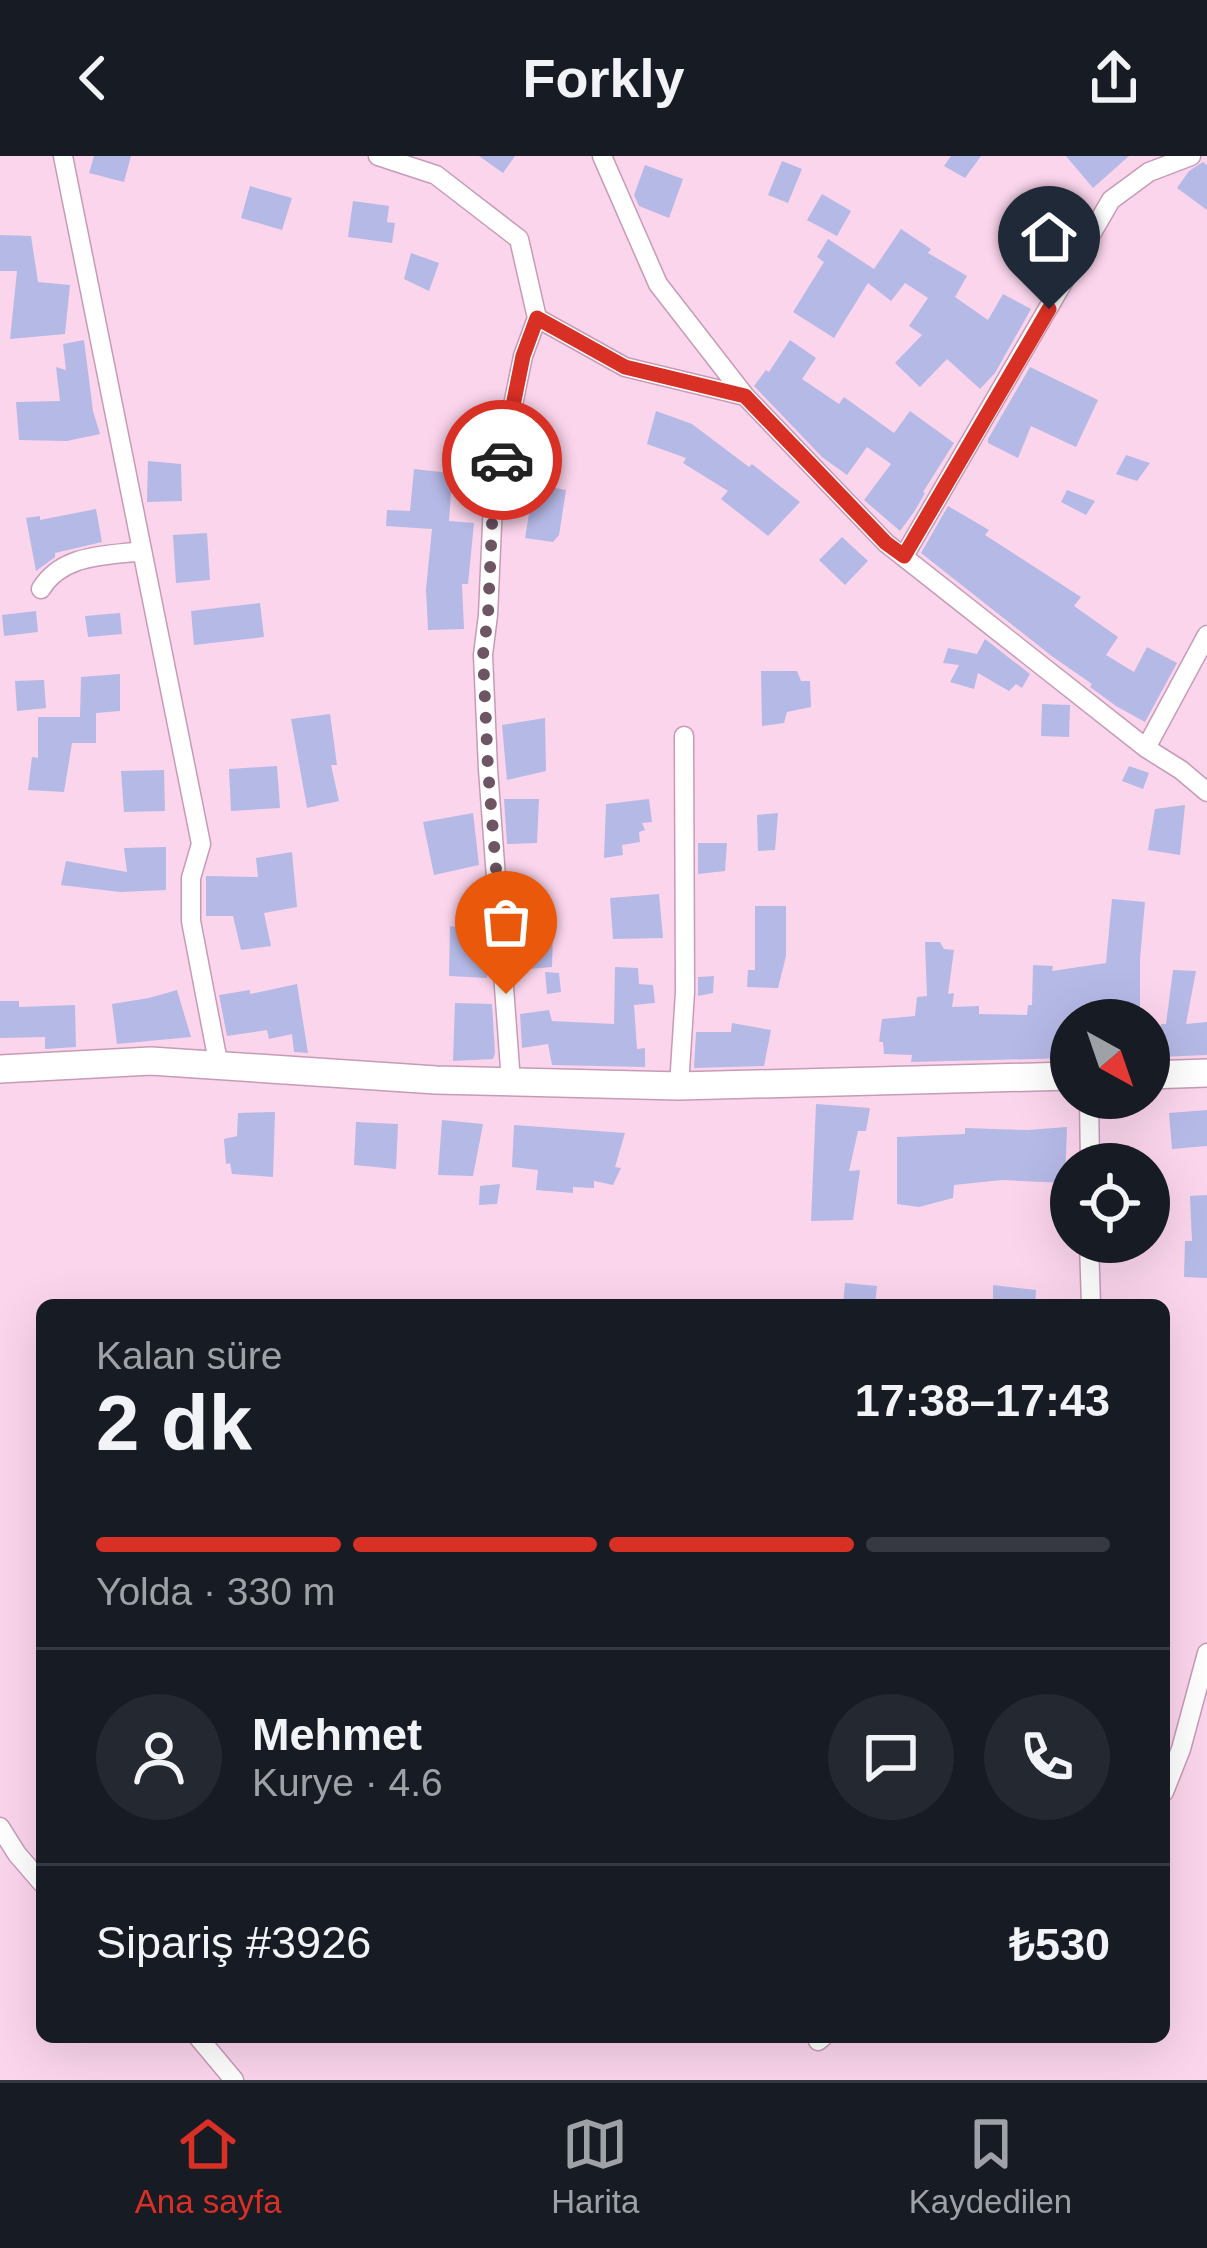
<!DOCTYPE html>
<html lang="tr">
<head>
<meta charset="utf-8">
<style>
  :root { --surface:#171b24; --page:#242831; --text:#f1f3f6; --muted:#9ea1a6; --line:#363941; --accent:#d93025 }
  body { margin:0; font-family:Arial,sans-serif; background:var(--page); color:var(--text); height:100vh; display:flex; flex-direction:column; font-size:45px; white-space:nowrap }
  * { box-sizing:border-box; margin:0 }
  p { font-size:39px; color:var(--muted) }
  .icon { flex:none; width:66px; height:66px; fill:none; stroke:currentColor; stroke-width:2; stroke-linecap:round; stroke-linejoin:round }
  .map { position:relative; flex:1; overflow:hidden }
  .details { position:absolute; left:36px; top:1143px; width:1134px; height:744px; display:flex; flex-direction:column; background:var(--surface); border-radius:18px; box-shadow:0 12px 48px #0002 }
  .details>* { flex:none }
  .needle { width:78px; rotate:140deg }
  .tools { position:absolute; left:1050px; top:843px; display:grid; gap:24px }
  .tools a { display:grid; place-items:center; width:120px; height:120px; border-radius:50%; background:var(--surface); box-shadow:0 12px 48px #0002; font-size:60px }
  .pin { position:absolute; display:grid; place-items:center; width:102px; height:102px; color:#fff; margin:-123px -51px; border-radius:50% 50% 50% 0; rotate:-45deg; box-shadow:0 0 12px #0007 }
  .pin .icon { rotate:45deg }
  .courier { position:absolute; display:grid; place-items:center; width:120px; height:120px; margin:-60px; border:9px solid #d93025; border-radius:50%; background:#fff; color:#222; box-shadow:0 3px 15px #0007 }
  .head em { font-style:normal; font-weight:700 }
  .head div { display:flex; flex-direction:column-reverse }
  .head { display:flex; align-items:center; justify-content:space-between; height:204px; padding:0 60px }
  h1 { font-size:78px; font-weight:700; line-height:90px }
  .bar { display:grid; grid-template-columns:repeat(4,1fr); gap:18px 12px; align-content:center; height:144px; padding:0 60px }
  .bar i { height:15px; border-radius:9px; background:var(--line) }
  .bar .current { background:var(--accent) }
  .bar p { grid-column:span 4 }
  .line { display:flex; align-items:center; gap:30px; padding:0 60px; border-top:3px solid var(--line) }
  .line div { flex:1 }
  .round { display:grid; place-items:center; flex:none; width:126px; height:126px; border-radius:63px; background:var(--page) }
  header { display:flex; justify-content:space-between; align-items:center; height:156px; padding:0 60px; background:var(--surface); font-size:54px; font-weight:700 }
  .dock { display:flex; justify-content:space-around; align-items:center; height:168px; border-top:3px solid var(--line); background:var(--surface); font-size:33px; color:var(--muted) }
  .dock a { display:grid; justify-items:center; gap:6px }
  .dock .current { color:var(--accent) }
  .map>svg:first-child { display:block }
  .building { fill:#b5b9e6 }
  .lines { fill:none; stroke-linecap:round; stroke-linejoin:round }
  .street-casing { stroke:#c79bb6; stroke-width:21 }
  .secondary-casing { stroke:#c79bb6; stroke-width:30 }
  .street { stroke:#fff; stroke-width:18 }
  .secondary { stroke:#fff; stroke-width:27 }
  .done { stroke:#6d5564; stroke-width:12; stroke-dasharray:0 21.6 }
  .route { stroke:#d93025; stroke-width:15 }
</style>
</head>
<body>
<header><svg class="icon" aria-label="back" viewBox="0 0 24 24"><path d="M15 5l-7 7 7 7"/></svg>Forkly<svg class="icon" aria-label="share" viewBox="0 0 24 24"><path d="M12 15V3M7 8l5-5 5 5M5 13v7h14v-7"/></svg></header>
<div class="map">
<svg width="1207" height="1924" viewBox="0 0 1207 1924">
  <rect width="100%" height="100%" fill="#fbd5ec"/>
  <!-- building -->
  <path class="building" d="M94,0h37l-7,26 -35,-9z
    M479,0h36l-12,17z
    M951,0h30l-16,22 -21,-12z
    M1066,0h63l-36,32z
    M782,5l20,8 -14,34 -20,-8z
    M1203,6l4,3v45l-30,-22 12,-17z
    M645,9l38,14 -14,39 -30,-12 -5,-11z
    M250,30l42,12 -10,32 -41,-12z
    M822,38l29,17 -14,25 -30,-16z
    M353,45l36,5 -2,16 8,1 -3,20 -44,-6z
    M901,73l30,20 -3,4 39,23 -12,21 33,23 15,-26 28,15 -36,64 -15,16 -33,-30 -27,28 -25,-24 27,-28 -13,-9 19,-28 -23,-15 -14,18 -23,-18 -34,55 -41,-26 31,-50 -7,-5 11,-18 46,30z
    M0,79l31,1 7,46 32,3 -5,49 -55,5 7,-68h-17z
    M411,97l28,10 -10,28 -25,-12z
    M84,184l9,71 7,23 -33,7 -48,-1 -3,-38 44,-1 -4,-34 10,3 -3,-26z
    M790,184l26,18 -14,21 37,25 5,-7 50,36 16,-22 44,32 -31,49 2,1 -11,19 -14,19 -36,-31 27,-36 -24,-17 -20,28 -25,-18 -68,-71 12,-16 3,2z
    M1030,211l68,33 -22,47 -45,-21 -13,32 -30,-15v-4z
    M656,255l36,13 57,43 3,-3 48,38 -32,34 -47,-37 7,-8 -45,-28 3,-5 -39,-14z
    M1126,299l24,8 -13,18 -21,-7z
    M148,305l33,3 1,37 -35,1z
    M414,313l45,5 -2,19h-6l-2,28 25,2 -6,61h-6l2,45 -36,1 -2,-41 6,-60 -46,-3 1,-16 23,1z
    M534,328l32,6 -7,45 -6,7 -28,-4z
    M1067,334l28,11 -9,14 -25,-13z
    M948,350l41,24 -4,5 96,62 -7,9 44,31 -12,18 28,17 13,-25 30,16 -32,59 -29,-16 -26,-19 2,-3 -39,-27 -132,-104z
    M96,353l6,33 -47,11v4l-19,14 -10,-53 14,-2v4z
    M207,377l3,47 -34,3 -3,-48z
    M842,381l26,24 -23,24 -26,-25z
    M260,447l4,34 -70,8 -3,-34z
    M36,455l2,21 -34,4 -2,-21z
    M120,457l2,21 -34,3 -3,-21z
    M985,483l45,35 -8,14 -6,-4 -7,7 -31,-18 -4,16 -24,-7 9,-17 -16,-2 5,-15 29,6z
    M761,515h36l4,10h9l1,26 -24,5 -3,11 -22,3z
    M120,518v37l-24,2v30h-24l-8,49 -36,-2 4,-33 6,1v-41h42l1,-40z
    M44,524l2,28 -29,3 -2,-30z
    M1042,548l28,1 -1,32 -28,-1z
    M330,558l7,51h-6l8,36 -32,7 -16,-89z
    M545,562l1,53 -39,9 -5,-55z
    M277,610l3,42 -49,3 -2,-42z
    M1129,610l20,7 -6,16 -21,-8z
    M164,614l1,41 -41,1 -3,-41z
    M504,643h35l-2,44 -30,1z
    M649,643l3,23 -10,1 3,7 -6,2 1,10 -18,3 1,10 -19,3 2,-54z
    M1185,649l-5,50 -32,-5 7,-41z
    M473,657l6,52 -45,10 -11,-53z
    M778,657l-3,37 -17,1 -1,-36z
    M698,687h29l-2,28 -27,3z
    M166,691v43l-46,2 -59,-7 5,-24 61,11 -3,-24z
    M292,696l5,55 -33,6 7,33 -30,4 -8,-34h-27v-40l52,1 -2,-19z
    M659,738l4,44 -50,1 -3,-41z
    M548,742l5,27 -1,42 -36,3 -2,-67z
    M1112,743l33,3 -5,57v55l-63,-1 -1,7h-5v38l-160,4 1,-7 -28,-1 -1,-12h-4l3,-23 33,-3 2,-19 10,-1 -2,-54h15l4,7 10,1 -6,44 6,-1 -2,14 27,-1v8l48,1 1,-10h4l1,-40 20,1 -1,5 54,-8z
    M755,750h31v50l-8,32 -31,-1 1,-17h7z
    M450,770l34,5 3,47 -38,-2z
    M615,811l23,1 1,16 14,1 2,18 -21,2 3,44 8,-1v19l-93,-2 -4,-21 -26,4 -2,-34 29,-4 3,11 62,3z
    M1173,814l23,1 -10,53 21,-2v33l-49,2 3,-33h5z
    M545,816l14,1 2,19 -14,2z
    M714,820l-1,17 -15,3v-19z
    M297,828l11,69 -14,-1 -2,-18 -23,5 -2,-9 -40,6 -8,-41 31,-5v4z
    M177,834l14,47 -74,7 -5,-40 37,-6z
    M0,845h19v6l56,-2 1,42 -31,2v-12l-45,1z
    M455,847l37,1 3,49 -2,6 -40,2z
    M732,867l39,7 -7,36 -70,2 2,-36h35z
    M816,948l54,4 -4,23h-8l-9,40 11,-1 -7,50 -42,1z
    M1207,954v36l-35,3 -3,-36z
    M275,956l-2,65 -41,-3 -2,-11 -4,1 -2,-25 13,-3 1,-23z
    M442,964l41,4 -10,52 -35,-1z
    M356,966l42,2 -2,45 -42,-4z
    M514,969l111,8 -10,34 6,1 -8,17 -19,-4v7l-21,-1v6l-37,-3 2,-20 -26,-3z
    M1067,971l-2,56 -63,-3 -48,5 -1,13 -34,9 -22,-3v-67l68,-3v-6l62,2z
    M500,1028l-3,20 -18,1 1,-19z
    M1207,1039v83l-23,-1 1,-36h7l-2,-45z
    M845,1127l32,3 -2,19h-32z
    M993,1129l43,5 -1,15h-42z"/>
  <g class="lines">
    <defs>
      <path id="street" d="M63,0l138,688 -10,34v43l28,146
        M378,0l58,19 83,64 18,79 -14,38 -30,147 -5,112 -5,40 5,114 23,313
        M602,0l56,128 87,112
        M537,162l88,49 120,29 141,147 260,205 35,22 26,22
        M904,400l207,-356 38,-28 42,-16
        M41,433c21,-35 64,-33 101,-38
        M1146,592l61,-113
        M679,930l6,-94 -1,-256
        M1089,942l1,66
        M1089,1086l2,63
        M1164,1636l17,-43 26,-96
        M0,1671l17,27 25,29
        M198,1881l36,43
        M818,1885l5,-4"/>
      <path id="secondary" d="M0,913l151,-8 285,19 243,6 392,-10
        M1149,919l58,-2"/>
    </defs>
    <!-- street casing -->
    <use href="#street" class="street-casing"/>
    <!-- secondary casing -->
    <use href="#secondary" class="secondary-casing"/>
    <!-- street -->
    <use href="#street" class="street"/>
    <!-- secondary -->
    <use href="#secondary" class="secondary"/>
  </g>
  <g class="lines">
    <!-- done -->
    <path class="done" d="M502,304l-9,42 -5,113 -5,40 5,114 18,225"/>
    <!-- route -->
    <path class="route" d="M502,304l21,-104 14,-38 88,49 120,29 141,147 18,13 145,-247"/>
  </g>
</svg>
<div class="tools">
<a><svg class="needle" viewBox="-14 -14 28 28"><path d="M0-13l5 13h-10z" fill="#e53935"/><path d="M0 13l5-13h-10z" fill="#9ea1a6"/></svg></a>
<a><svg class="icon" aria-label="locate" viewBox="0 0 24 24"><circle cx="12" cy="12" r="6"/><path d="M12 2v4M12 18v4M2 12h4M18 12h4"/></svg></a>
</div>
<div class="pin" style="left:506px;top:838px;background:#ea580c"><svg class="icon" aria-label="bag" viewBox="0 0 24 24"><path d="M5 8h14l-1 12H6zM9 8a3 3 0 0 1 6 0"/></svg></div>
<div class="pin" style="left:1049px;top:153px;background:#1f2937"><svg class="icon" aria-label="home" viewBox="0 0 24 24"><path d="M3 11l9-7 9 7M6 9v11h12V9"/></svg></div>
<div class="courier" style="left:502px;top:304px"><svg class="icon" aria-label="car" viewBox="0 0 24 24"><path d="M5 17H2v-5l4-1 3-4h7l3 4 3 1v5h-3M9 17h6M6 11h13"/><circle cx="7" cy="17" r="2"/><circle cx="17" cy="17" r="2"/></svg></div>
<section class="details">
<div class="head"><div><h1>2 dk</h1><p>Kalan süre</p></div><em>17:38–17:43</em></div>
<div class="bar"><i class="current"></i><i class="current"></i><i class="current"></i><i></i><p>Yolda · 330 m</p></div>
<div class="line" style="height:216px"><a class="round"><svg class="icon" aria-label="person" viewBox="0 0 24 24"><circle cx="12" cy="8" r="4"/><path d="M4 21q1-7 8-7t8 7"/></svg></a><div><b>Mehmet</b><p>Kurye · 4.6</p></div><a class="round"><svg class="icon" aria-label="chat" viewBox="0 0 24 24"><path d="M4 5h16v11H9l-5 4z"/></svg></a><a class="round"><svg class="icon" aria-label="phone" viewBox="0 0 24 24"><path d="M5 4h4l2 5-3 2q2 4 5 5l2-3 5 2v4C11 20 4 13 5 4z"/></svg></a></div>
<div class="line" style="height:156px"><div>Sipariş #3926</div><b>₺530</b></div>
</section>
</div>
<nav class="dock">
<a class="current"><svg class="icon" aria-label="home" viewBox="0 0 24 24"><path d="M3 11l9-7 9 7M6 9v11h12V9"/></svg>Ana sayfa</a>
<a><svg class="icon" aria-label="map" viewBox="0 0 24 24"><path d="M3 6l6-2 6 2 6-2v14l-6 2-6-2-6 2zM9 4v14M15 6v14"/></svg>Harita</a>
<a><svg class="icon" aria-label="saved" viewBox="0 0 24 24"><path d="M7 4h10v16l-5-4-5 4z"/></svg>Kaydedilen</a>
</nav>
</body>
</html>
